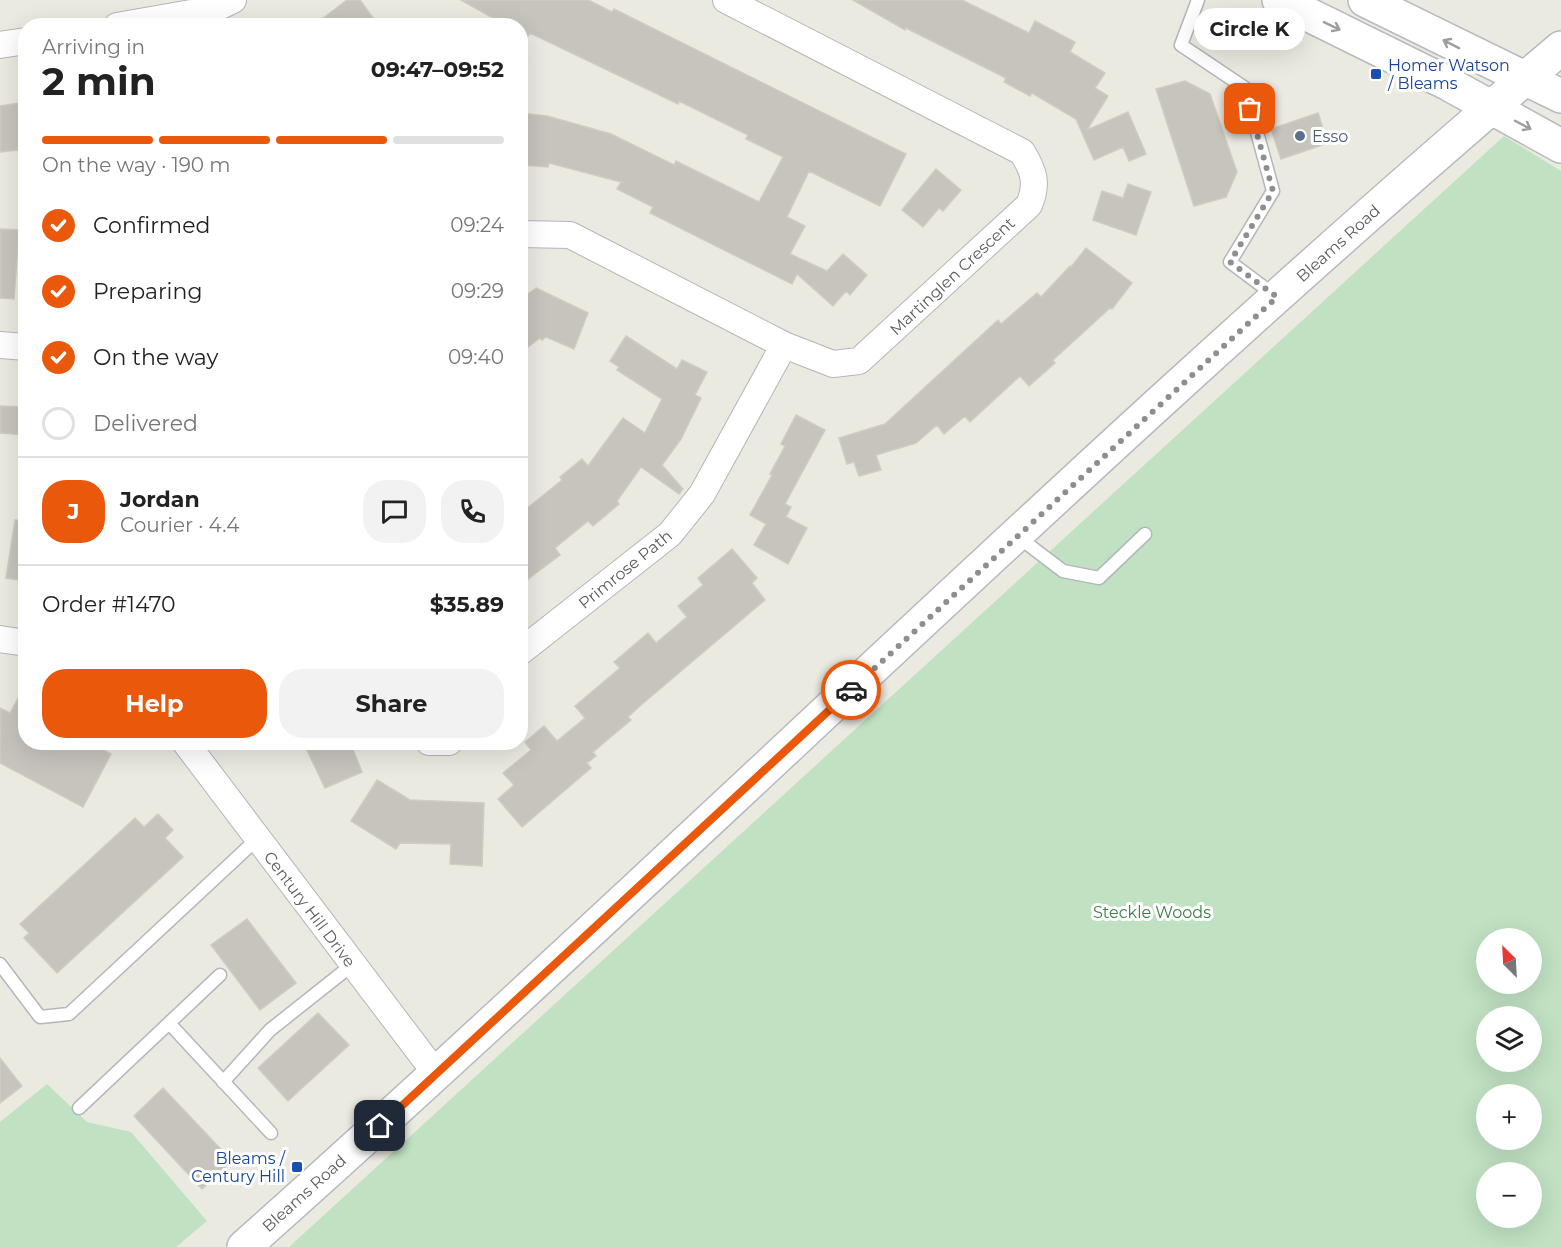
<!DOCTYPE html>
<html lang="en">
<head>
<meta charset="utf-8">
<style>
  :root { --surface:#fff; --page:#f2f2f2; --text:#222; --muted:#767676; --line:#e0e0e0; --accent:#ea580c }
  body { margin:0; font-family:Montserrat,sans-serif; background:var(--page); color:var(--text); height:100vh; display:flex; flex-direction:column; font-size:22px; white-space:nowrap }
  * { box-sizing:border-box; margin:0 }
  p { font-size:20px; color:var(--muted) }
  .icon { flex:none; width:33px; height:33px; fill:none; stroke:currentColor; stroke-width:2; stroke-linecap:round; stroke-linejoin:round }
  .map { position:relative; flex:1; overflow:hidden }
  .drawer { position:absolute; left:18px; top:18px; width:510px; height:732px; display:flex; flex-direction:column; background:var(--surface); border-radius:24px; box-shadow:0 6px 24px #0002 }
  .drawer>* { flex:none }
  .needle { width:39px; rotate:336deg }
  .fabs { position:absolute; left:1476px; top:928px; display:grid; gap:12px }
  .fabs a { display:grid; place-items:center; width:66px; height:66px; border-radius:50%; background:var(--surface); box-shadow:0 6px 24px #0002; font-size:30px }
  .pin { position:absolute; display:grid; place-items:center; width:51px; height:51px; color:#fff; margin:-26px; border-radius:12px; box-shadow:0 3px 9px #0006 }
  .courier { position:absolute; display:grid; place-items:center; width:60px; height:60px; margin:-30px; border:4px solid #ea580c; border-radius:50%; background:#fff; color:#222; box-shadow:0 2px 8px #0007 }
  .bubble { position:absolute; height:42px; border-radius:21px; background:var(--surface); box-shadow:0 6px 24px #0002; font-size:20px; font-weight:700; line-height:42px; text-align:center }
  .head em { font-style:normal; font-weight:700 }
  .head div { display:flex; flex-direction:column-reverse }
  .head { display:flex; align-items:center; justify-content:space-between; height:102px; padding:0 24px }
  h1 { font-size:39px; font-weight:700; line-height:45px }
  .bar { display:grid; grid-template-columns:repeat(4,1fr); gap:9px 6px; align-content:center; height:72px; padding:0 24px }
  .bar i { height:8px; border-radius:4px; background:var(--line) }
  .bar .selected { background:var(--accent) }
  .bar p { grid-column:span 4 }
  .line { display:flex; align-items:center; gap:15px; padding:0 24px; border-top:2px solid var(--line) }
  .line div { flex:1 }
  .round { display:grid; place-items:center; flex:none; width:63px; height:63px; border-radius:24px; background:var(--page) }
  ol { padding:0 24px; list-style:none }
  li { display:flex; align-items:center; gap:18px; height:66px }
  li p { margin-inline-start:auto }
  li .icon { padding:6px; border-radius:50%; background:var(--accent); color:#fff; stroke-width:4 }
  li:last-child { color:var(--muted) }
  li i { width:33px; height:33px; border:3px solid var(--line); border-radius:50% }
  .button { display:flex; gap:12px; margin-top:auto; padding:12px 24px }
  .button a { flex:1; height:69px; border-radius:24px; background:var(--accent); color:#fff; font-size:24px; font-weight:700; line-height:69px; text-align:center }
  .button a+a { background:var(--page); color:var(--text) }
  .map>svg:first-child { display:block }
  .green { fill:#c0e1c2; fill-rule:evenodd }
  .building { fill:#c7c4be; stroke:#cfccc0; stroke-width:1.5 }
  .lines { fill:none; stroke-linecap:round; stroke-linejoin:round }
  .service-casing { stroke:#b4b6bb; stroke-width:15 }
  .minor-casing { stroke:#b4b6bb; stroke-width:28 }
  .secondary-casing { stroke:#b7b9bf; stroke-width:36 }
  .service { stroke:#fff; stroke-width:12 }
  .minor { stroke:#fff; stroke-width:26 }
  .secondary { stroke:#fff; stroke-width:33 }
  .oneway { stroke:#9c9da0 }
  .done { stroke:#8d8e8e; stroke-width:6; stroke-dasharray:0 10.8 }
  .route { stroke:#ea580c; stroke-width:8 }
  .transit-dot { fill:#1a4fb4; stroke:#fff; stroke-width:2 }
  .service-dot { fill:#5c6f8a; stroke:#fff; stroke-width:2 }
  .labels { text-anchor:middle; stroke-width:6; stroke-linejoin:round; paint-order:stroke }
  .transit-label { font-size:16px; fill:#164399; stroke:#fff; text-anchor:start }
  .service-label { font-size:16px; fill:#4e5e75; stroke:#fff; text-anchor:start }
  .street-label { font-size:16px; fill:#5a5c61; stroke:#fff }
  .park-label { font-size:16px; fill:#3c7e43; stroke:#fff }
</style>
</head>
<body>
<div class="map">
<svg width="1561" height="1247" viewBox="0 0 1561 1247">
  <rect width="100%" height="100%" fill="#ebeae1"/>
  <!-- green -->
  <path class="green" d="M1504,136l57,35v1076h-1272zM1486,939h46v45h-46zM1486,1017h46v45h-46zM1486,1095h46v45h-46zM1486,1173h46v45h-46z
    M47,1084l40,38 44,10 76,89 -31,26h-176v-125z"/>
  <!-- building -->
  <path class="building" d="M347,0h13l19,26h-66z
    M461,0h127l24,12 2,-3 292,145 -26,52 -71,-35 -22,46 18,9 -15,28 37,17 16,-17 24,21 -17,20 -4,-4 -13,15 -36,-32 -5,10 -142,-71 3,-6 -36,-18 4,-7 -72,-19 -1,4 -25,-2 -3,-52 27,3 64,18 63,31 2,-4 83,41 24,-45 -37,-18 2,-4 -69,-34 -1,3 -148,-71 -2,3 -8,-4v-6h-13z
    M853,0h109l67,33 6,-12 40,21 -5,10 35,21 -10,15 13,8 -21,34 41,-18 18,42 -17,7 -6,-14 -29,13 -18,-41 -44,-26 -2,3 -26,-14 2,-4 -100,-50 -1,2z
    M1185,81l25,13 27,78 -11,25 -32,9 -38,-117z
    M26,102v47l-26,3v-46z
    M1318,113l10,30 -47,16 -10,-30z
    M936,169l25,21 -18,21 -4,-3 -16,19 -21,-17z
    M1128,184l23,8 -15,43 -43,-15 9,-29 21,7z
    M0,229l19,1 -5,69 -14,-1z
    M1086,248l46,35 -20,26 -2,-1 -57,52 2,3 -26,23 -9,-10 -50,46 -5,-6 -21,18 -7,-9 -21,18 -40,12 5,15 -22,6 -5,-14 -7,2 -8,-26 46,-14 113,-104 3,4 36,-31 4,4 29,-31 1,1z
    M536,288l52,25 -14,36 -28,-12 -4,3 -2,-2 -20,15v-53z
    M626,336l51,33 5,-9 25,12 -12,23 6,3 -20,41 -19,26 21,24 -4,5 -38,-27 -24,34 2,3 -26,22 -5,-5 -33,27 5,7 -40,30v-71l42,-34 -2,-3 22,-18 6,7 35,-48 22,15 17,-34 -45,-29 2,-3 -9,-6z
    M0,406l26,1v28l-26,-2z
    M796,415l29,15 -40,74 6,3 -5,10 21,11 -19,36 -34,-19 12,-21 -16,-9 22,-40 -2,-1 15,-28 -4,-2z
    M15,520l11,1v60l-20,-3z
    M732,549l25,29 -5,5 13,17 -124,105 -13,12 3,3 -38,32 3,4 -9,7 4,5 -69,59 -24,-28 16,-14 -11,-12 28,-23 -6,-8 19,-16 13,15 28,-23 -10,-12 45,-38 -6,-6 34,-29 8,10 31,-26 -9,-11 25,-21 -5,-7z
    M26,684v58h64l21,12 -28,53 -83,-44v-55l10,5z
    M303,742h47l12,30 -37,16z
    M377,780l33,20 74,3 -2,63 -32,-2 1,-20 -51,-1 -4,6 -45,-28z
    M158,814l15,16 -8,8 18,19 -126,116 -33,-35 5,-5 -9,-9 115,-106 9,9z
    M247,919l49,64 -36,27 -49,-65z
    M318,1013l31,32 -61,56 -30,-33z
    M0,1058l22,28 -22,17z
    M163,1088l69,73 -30,28 -68,-73z"/>
  <g class="lines">
    <defs>
      <path id="service" d="M1198,0l-17,45 64,43 28,103 -43,71 47,35
        M1017,536l46,35 36,7 46,-44
        M0,964l40,53 29,-3 188,-175
        M169,1023l102,110
        M223,1082l47,-52 82,-65
        M79,1108l141,-133"/>
      <path id="minor" d="M117,26l97,-17 19,-9
        M0,45l26,-4
        M520,234l50,1 214,110 49,19 26,-3 170,-156c9,-21 5,-34 -7,-53l-296,-152
        M0,345l26,2
        M0,639l26,4
        M520,652l150,-118 32,-40 82,-149
        M185,742l252,333
        M429,742h20"/>
      <path id="secondary" d="M1279,0l168,83 114,63
        M1365,0l196,96
        M244,1247c444,-395 864,-815 1317,-1199"/>
    </defs>
    <!-- service casing -->
    <use href="#service" class="service-casing"/>
    <!-- minor casing -->
    <use href="#minor" class="minor-casing"/>
    <!-- secondary casing -->
    <use href="#secondary" class="secondary-casing"/>
    <!-- service -->
    <use href="#service" class="service"/>
    <!-- minor -->
    <use href="#minor" class="minor"/>
    <!-- secondary -->
    <use href="#secondary" class="secondary"/>
  </g>
  <!-- one-way arrows -->
  <defs><path id="oneway-shaft" d="M-6 0H5M1.5-3L5.5 0L1.5 3" fill="none" stroke-width="1.6" stroke-linecap="round" stroke-linejoin="round" transform="scale(1.5)"/></defs>
  <g class="oneway">
    <use href="#oneway-shaft" transform="translate(1332 26) rotate(26)"/>
    <use href="#oneway-shaft" transform="translate(1451 44) rotate(-153)"/>
    <use href="#oneway-shaft" transform="translate(1523 125) rotate(28)"/>
  </g>
  <g class="lines">
    <!-- done -->
    <path class="done" d="M851,690l426,-393 -47,-35 43,-71 -23,-82"/>
    <!-- route -->
    <path class="route" d="M380,1126l471,-436"/>
  </g>
  <!-- markers -->
  <g class="transit-dot">
    <rect x="1370" y="68" width="12" height="12" rx="3"/>
    <rect x="291" y="1161" width="12" height="12" rx="3"/>
  </g>
  <circle class="service-dot" cx="1300" cy="136" r="6"/>
  <g class="labels">
    <!-- transit labels -->
    <g class="transit-label">
      <text x="1388" y="71">Homer Watson<tspan x="1388" dy="18">/ Bleams</tspan></text>
      <text x="285" y="1164" text-anchor="end">Bleams /<tspan x="285" dy="18">Century Hill</tspan></text>
    </g>
    <!-- service labels -->
    <g class="service-label">
      <text x="1312" y="142">Esso</text>
    </g>
    <!-- street labels -->
    <g class="street-label">
      <text transform="translate(1338 243) rotate(-42)" y="6">Bleams Road</text>
      <text transform="translate(952 276) rotate(-43)" y="6">Martinglen Crescent</text>
      <text transform="translate(625 569) rotate(-39)" y="6">Primrose Path</text>
      <text transform="translate(310 909) rotate(53)" y="6">Century Hill Drive</text>
      <text transform="translate(304 1193) rotate(-42)" y="6">Bleams Road</text>
    </g>
    <!-- park labels -->
    <g class="park-label">
      <text x="1152" y="918">Steckle Woods</text>
    </g>
  </g>
</svg>
<div class="fabs">
<a><svg class="needle" viewBox="-14 -14 28 28"><path d="M0-13l5 13h-10z" fill="#e53935"/><path d="M0 13l5-13h-10z" fill="#767676"/></svg></a>
<a><svg class="icon" aria-label="layers" viewBox="0 0 24 24"><path d="M12 4l9 5-9 5-9-5zM3 14l9 5 9-5"/></svg></a>
<a>+</a>
<a>−</a>
</div>
<div class="pin" style="left:1250px;top:109px;background:#ea580c"><svg class="icon" aria-label="bag" viewBox="0 0 24 24"><path d="M5 8h14l-1 12H6zM9 8a3 3 0 0 1 6 0"/></svg></div>
<div class="pin" style="left:380px;top:1126px;background:#1f2937"><svg class="icon" aria-label="home" viewBox="0 0 24 24"><path d="M3 11l9-7 9 7M6 9v11h12V9"/></svg></div>
<div class="courier" style="left:851px;top:690px"><svg class="icon" aria-label="car" viewBox="0 0 24 24"><path d="M5 17H2v-5l4-1 3-4h7l3 4 3 1v5h-3M9 17h6M6 11h13"/><circle cx="7" cy="17" r="2"/><circle cx="17" cy="17" r="2"/></svg></div>
<div class="bubble" style="left:1194px;top:8px;width:111px">Circle K</div>
<section class="drawer">
<div class="head"><div><h1>2 min</h1><p>Arriving in</p></div><em>09:47–09:52</em></div>
<div class="bar"><i class="selected"></i><i class="selected"></i><i class="selected"></i><i></i><p>On the way · 190 m</p></div>
<ol>
<li><svg class="icon" aria-label="check" viewBox="0 0 24 24"><path d="M5 12l5 5 9-10"/></svg>Confirmed<p>09:24</p></li>
<li><svg class="icon" aria-label="check" viewBox="0 0 24 24"><path d="M5 12l5 5 9-10"/></svg>Preparing<p>09:29</p></li>
<li><svg class="icon" aria-label="check" viewBox="0 0 24 24"><path d="M5 12l5 5 9-10"/></svg>On the way<p>09:40</p></li>
<li><i></i>Delivered</li>
</ol>
<div class="line" style="height:108px"><b class="round" style="background:var(--accent);color:#fff">J</b><div><b>Jordan</b><p>Courier · 4.4</p></div><a class="round"><svg class="icon" aria-label="chat" viewBox="0 0 24 24"><path d="M4 5h16v11H9l-5 4z"/></svg></a><a class="round"><svg class="icon" aria-label="phone" viewBox="0 0 24 24"><path d="M5 4h4l2 5-3 2q2 4 5 5l2-3 5 2v4C11 20 4 13 5 4z"/></svg></a></div>
<div class="line" style="height:78px"><div>Order #1470</div><b>$35.89</b></div>
<div class="button"><a>Help</a><a>Share</a></div>
</section>
</div>
</body>
</html>
